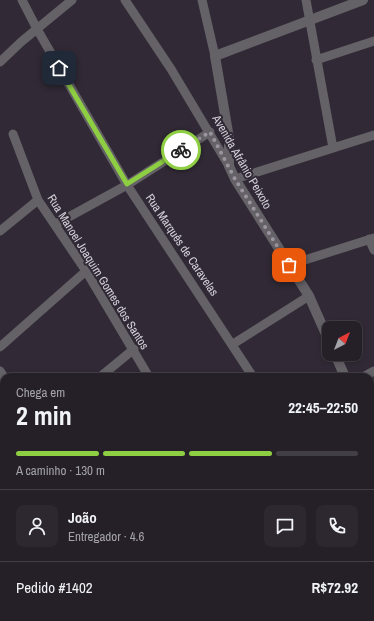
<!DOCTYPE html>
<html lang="pt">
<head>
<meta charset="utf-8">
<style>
  :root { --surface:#252028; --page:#2d2830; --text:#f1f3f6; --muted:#a3a3a8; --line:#423e45; --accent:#8ece43 }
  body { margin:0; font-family:"Archivo Narrow",sans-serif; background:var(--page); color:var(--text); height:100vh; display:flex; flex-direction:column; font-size:15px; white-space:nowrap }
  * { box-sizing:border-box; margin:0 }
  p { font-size:13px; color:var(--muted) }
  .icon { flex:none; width:22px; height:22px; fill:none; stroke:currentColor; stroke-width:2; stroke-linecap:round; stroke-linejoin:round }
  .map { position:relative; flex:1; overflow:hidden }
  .drawer { position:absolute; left:0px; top:373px; width:374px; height:248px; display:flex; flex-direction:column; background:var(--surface); border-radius:12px 12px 0 0; box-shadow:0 2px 6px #0003,0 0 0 1px var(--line) }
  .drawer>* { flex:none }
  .needle { width:26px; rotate:42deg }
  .buttons { position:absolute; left:322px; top:321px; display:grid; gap:8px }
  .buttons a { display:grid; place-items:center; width:40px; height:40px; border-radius:8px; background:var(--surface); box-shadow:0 2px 6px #0003,0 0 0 1px var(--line); font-size:20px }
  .pin { position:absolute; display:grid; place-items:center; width:34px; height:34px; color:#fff; margin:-17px; border-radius:8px; box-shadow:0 2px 6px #0006 }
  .courier { position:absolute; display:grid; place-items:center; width:40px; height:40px; margin:-20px; border:3px solid #8ece43; border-radius:50%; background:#fff; color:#222; box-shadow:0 1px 5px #0007 }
  .head em { font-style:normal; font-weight:800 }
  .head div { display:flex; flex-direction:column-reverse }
  .head { display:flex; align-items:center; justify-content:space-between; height:68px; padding:0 16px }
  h1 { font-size:26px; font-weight:800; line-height:30px }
  .bar { display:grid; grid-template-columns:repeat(4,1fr); gap:6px 4px; align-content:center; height:48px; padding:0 16px }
  .bar i { height:5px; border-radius:3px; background:var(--line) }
  .bar .active { background:var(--accent) }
  .bar p { grid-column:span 4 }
  .line { display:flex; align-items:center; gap:10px; padding:0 16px; border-top:1px solid var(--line) }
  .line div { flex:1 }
  .round { display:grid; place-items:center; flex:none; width:42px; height:42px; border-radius:8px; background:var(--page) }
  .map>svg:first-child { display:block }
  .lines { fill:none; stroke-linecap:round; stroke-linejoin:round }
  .minor { stroke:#646167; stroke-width:9 }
  .tertiary { stroke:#646167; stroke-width:10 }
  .done { stroke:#9a959f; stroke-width:4; stroke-dasharray:0 7.2 }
  .route { stroke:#8ece43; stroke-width:5 }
  .labels { text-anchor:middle; stroke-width:4; stroke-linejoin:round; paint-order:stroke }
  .street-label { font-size:12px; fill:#d3cfd7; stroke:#312a36 }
</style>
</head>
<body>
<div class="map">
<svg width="374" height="621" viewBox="0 0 374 621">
  <rect width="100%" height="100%" fill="#312a36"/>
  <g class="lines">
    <!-- minor -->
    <path class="minor" d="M22,0l15,29 90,156 126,192
      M125,0l46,69 58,97
      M202,0l13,56
      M306,0l27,148
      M316,60l58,-19
      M0,62l21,-20 51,-42
      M13,134l25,66 48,71 63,106
      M235,179l139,-44
      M56,224l71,-39 83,-53
      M0,231l38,-31
      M369,239l5,11
      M289,265l85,-27
      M233,344l76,-48
      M0,347l86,-76
      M0,371l4,6
      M100,377l34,-28
      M363,377l11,-6
      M0,458l4,-3
      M0,491l4,5
      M0,560l4,4
      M370,574l4,6
      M370,613l4,-4
      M52,617l4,4
      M103,621l2,-4
      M221,621l3,-4
      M255,621l4,-4
      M361,621l4,-4"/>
    <!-- tertiary -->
    <path class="tertiary" d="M329,341l-20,-45 -74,-117 -6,-13v-28l-14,-82 148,-56
      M335,354l10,23
      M370,437l4,10"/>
  </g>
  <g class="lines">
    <!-- done -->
    <path class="done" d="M181,150l29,-18 25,47 54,86"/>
    <!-- route -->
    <path class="route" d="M59,68l68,116 54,-34"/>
  </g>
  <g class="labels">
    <!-- street labels -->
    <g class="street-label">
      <text transform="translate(242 162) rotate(60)" y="4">Avenida Afrânio Peixoto</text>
      <text transform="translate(182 245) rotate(56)" y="4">Rua Marquês de Caravelas</text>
      <text transform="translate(98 272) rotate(58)" y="4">Rua Manoel Joaquim Gomes dos Santos</text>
    </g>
  </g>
</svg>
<div class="buttons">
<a><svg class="needle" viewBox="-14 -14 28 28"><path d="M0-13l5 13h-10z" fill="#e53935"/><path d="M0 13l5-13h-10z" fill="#a3a3a8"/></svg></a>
</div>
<div class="pin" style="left:289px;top:265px;background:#ea580c"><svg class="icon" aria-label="bag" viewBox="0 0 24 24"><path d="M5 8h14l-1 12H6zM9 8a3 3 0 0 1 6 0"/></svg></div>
<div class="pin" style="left:59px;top:68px;background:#1f2937"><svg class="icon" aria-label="home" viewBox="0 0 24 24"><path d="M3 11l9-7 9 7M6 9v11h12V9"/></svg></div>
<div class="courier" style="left:181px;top:150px"><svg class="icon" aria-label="bike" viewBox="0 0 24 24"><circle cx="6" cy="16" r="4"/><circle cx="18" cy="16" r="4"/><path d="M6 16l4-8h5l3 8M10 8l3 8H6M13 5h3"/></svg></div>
<section class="drawer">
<div class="head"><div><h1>2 min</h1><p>Chega em</p></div><em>22:45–22:50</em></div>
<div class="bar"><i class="active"></i><i class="active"></i><i class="active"></i><i></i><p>A caminho · 130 m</p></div>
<div class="line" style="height:72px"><a class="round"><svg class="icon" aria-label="person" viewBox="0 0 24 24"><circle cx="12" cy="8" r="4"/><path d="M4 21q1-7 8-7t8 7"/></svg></a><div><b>João</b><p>Entregador · 4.6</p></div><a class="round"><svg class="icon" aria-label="chat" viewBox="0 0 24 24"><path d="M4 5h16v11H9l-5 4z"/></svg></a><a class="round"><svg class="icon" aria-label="phone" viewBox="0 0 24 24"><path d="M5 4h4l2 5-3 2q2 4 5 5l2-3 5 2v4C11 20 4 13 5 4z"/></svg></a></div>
<div class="line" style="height:52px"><div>Pedido #1402</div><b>R$72.92</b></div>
</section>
</div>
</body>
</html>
